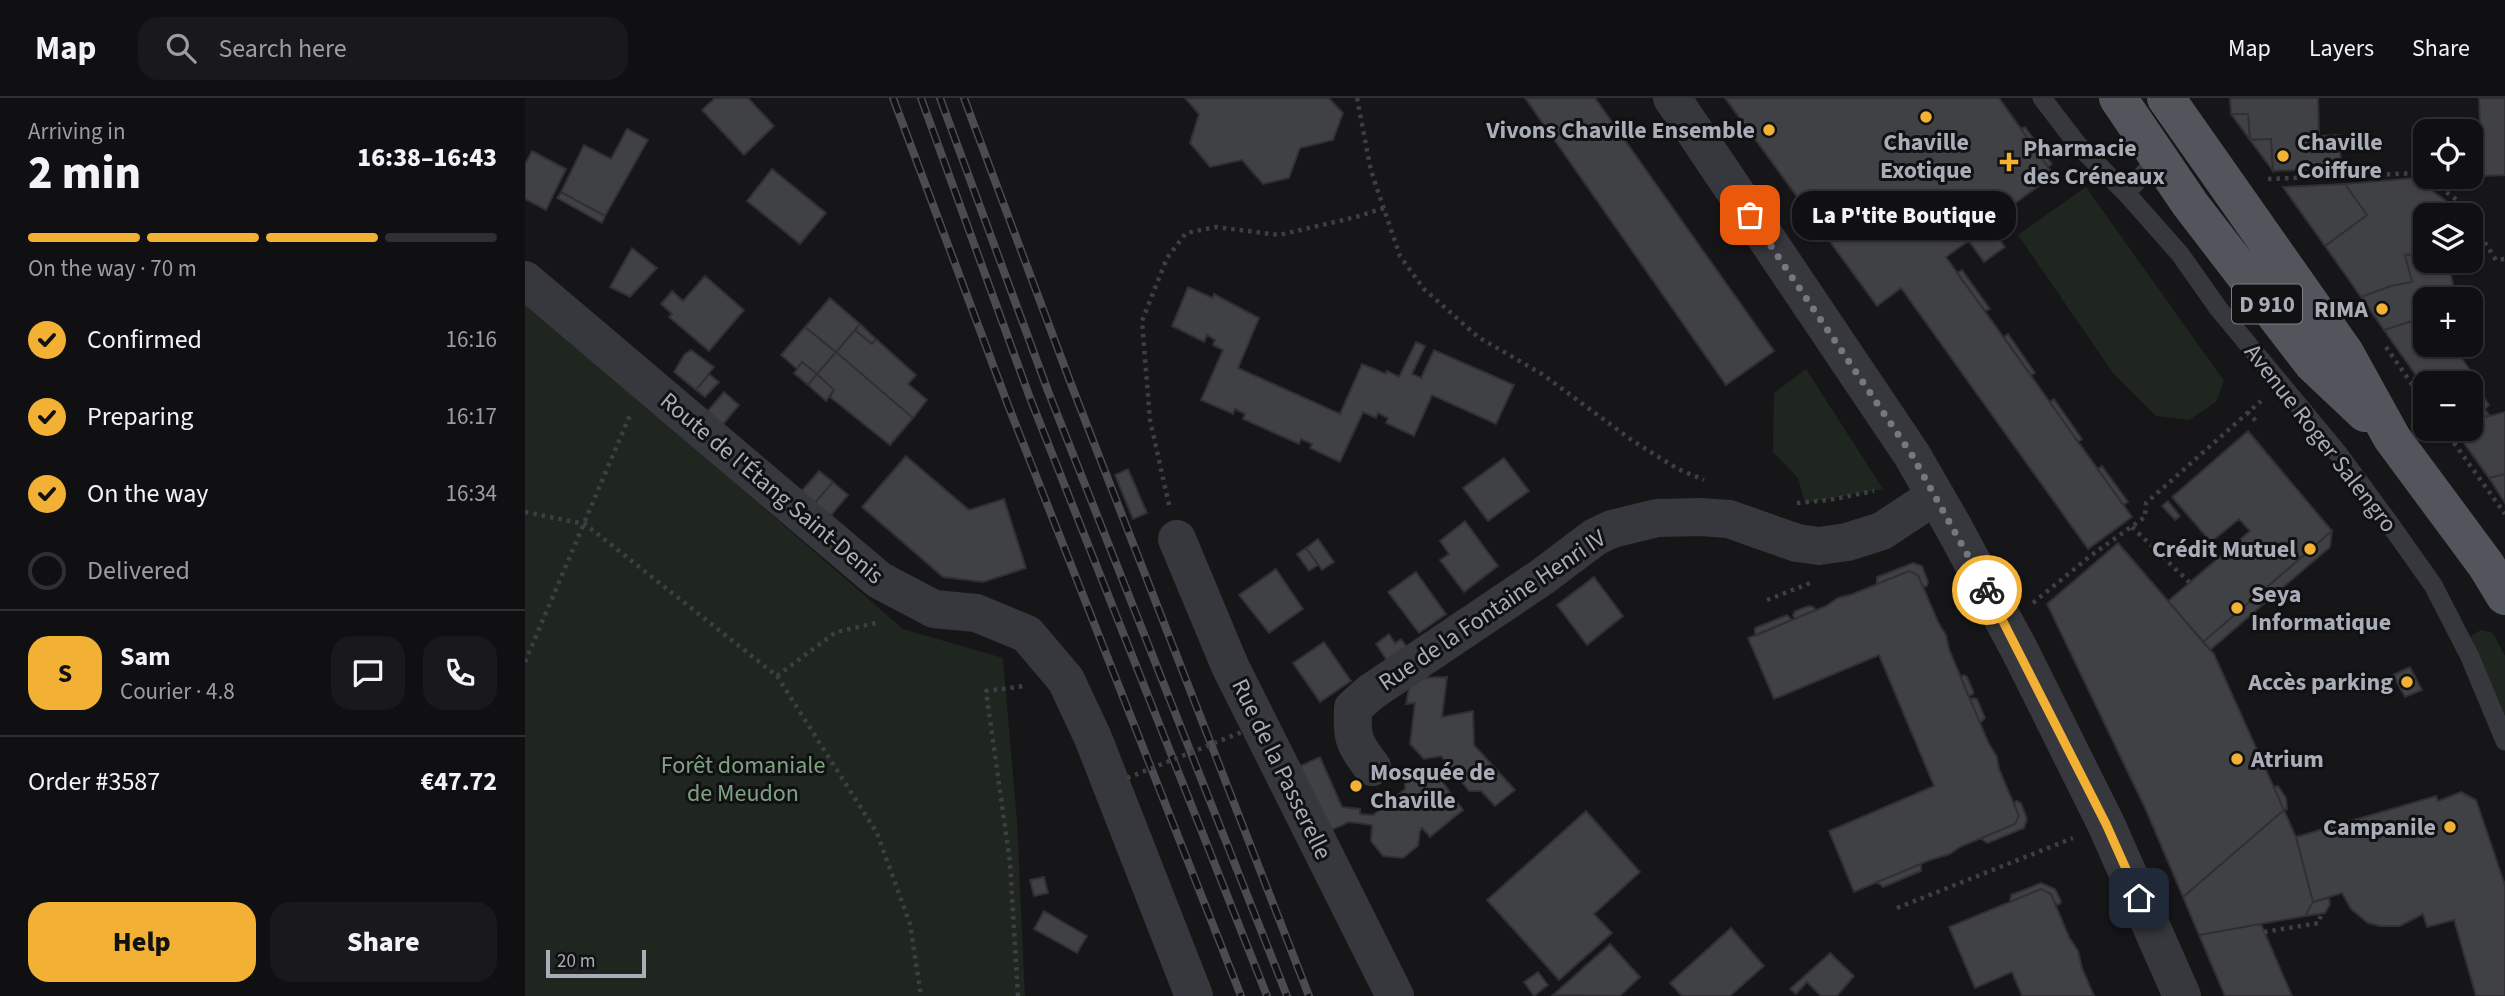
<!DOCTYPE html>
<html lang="en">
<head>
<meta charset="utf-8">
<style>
  :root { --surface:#101012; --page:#19191b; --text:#f1f3f6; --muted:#9c9d9f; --line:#303032; --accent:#f2b134 }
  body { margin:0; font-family:"Source Sans 3",sans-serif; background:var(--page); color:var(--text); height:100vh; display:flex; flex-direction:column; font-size:26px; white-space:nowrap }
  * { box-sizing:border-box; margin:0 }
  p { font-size:23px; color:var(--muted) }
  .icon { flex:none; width:38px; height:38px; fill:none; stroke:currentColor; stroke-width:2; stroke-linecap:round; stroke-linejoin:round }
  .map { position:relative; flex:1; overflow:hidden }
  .side { display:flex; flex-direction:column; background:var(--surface); width:525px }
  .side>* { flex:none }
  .buttons { position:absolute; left:1888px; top:21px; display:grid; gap:14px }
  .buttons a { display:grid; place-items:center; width:70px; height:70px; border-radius:14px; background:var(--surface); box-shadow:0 2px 5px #0004,0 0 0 2px var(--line); font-size:35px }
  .scale { position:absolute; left:21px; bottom:18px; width:100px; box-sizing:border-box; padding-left:7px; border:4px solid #a8adb8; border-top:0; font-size:19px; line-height:24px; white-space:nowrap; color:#a8adb8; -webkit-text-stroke:5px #111113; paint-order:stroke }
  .pin { position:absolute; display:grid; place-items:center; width:60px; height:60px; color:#fff; margin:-30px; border-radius:14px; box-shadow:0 4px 10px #0006 }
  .courier { position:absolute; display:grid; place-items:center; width:70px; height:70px; margin:-35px; border:5px solid #f2b134; border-radius:50%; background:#fff; color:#222; box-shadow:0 2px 9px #0007 }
  .bubble { position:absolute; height:49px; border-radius:21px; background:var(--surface); box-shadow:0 2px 5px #0004,0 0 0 2px var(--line); font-size:23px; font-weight:800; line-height:49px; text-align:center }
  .overview em { font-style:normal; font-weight:800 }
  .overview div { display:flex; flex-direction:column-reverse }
  .overview { display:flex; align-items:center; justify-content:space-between; height:119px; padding:0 28px }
  h1 { font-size:46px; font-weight:800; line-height:52px }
  .bar { display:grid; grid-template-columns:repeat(4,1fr); gap:10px 7px; align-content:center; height:84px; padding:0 28px }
  .bar i { height:9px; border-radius:5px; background:var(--line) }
  .bar .selected { background:var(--accent) }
  .bar p { grid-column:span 4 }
  .line { display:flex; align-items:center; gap:18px; padding:0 28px; border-top:2px solid var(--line) }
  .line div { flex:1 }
  .round { display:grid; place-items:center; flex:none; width:74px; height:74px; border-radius:21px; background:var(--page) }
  ol { padding:0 28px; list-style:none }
  li { display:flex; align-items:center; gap:21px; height:77px }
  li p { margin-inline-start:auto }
  li .icon { padding:7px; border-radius:50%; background:var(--accent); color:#111; stroke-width:4 }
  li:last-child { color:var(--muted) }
  li i { width:38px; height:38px; border:4px solid var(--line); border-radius:50% }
  .primary-button { display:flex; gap:14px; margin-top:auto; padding:14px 28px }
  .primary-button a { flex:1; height:80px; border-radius:21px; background:var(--accent); color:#111; font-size:28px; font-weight:800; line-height:80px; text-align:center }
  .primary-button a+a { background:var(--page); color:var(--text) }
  header { display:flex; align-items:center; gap:42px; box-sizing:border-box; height:98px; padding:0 35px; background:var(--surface); border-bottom:2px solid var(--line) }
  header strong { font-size:33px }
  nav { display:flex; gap:38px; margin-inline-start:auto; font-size:24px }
  .search { width:490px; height:63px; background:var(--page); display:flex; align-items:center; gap:18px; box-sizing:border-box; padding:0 24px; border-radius:21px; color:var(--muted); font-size:26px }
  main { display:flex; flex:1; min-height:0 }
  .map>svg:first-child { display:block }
  .green { fill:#1e261f }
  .building { fill:#404145; stroke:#303034; stroke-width:2 }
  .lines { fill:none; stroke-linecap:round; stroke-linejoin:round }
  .path { stroke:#3d3f44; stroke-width:4.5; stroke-dasharray:3.5 5; stroke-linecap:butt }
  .service { stroke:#37383d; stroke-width:19 }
  .minor { stroke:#37383d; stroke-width:38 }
  .primary { stroke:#53555c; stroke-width:38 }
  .rail-casing { stroke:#4a4c52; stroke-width:8 }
  .rail { stroke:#111113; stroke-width:5; stroke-dasharray:16; stroke-linecap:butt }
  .path-bridge { stroke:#3d3f44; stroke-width:4.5; stroke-dasharray:3.5 5; stroke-linecap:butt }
  .done { stroke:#757880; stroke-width:7; stroke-dasharray:0 12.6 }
  .route { stroke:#f2b134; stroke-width:9 }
  .poi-dot { fill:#f2b134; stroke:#111113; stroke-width:2.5 }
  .labels { text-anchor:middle; stroke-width:6; stroke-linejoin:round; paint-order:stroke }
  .shield { fill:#111113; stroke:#7b7e86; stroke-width:2 }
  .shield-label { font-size:23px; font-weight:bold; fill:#a8adb8 }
  .poi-label { font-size:24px; font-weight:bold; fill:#a8adb8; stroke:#111113; text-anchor:end }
  .street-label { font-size:24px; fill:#a8adb8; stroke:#111113 }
  .park-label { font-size:24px; fill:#7fa381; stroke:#111113 }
</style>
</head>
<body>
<header>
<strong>Map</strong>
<div class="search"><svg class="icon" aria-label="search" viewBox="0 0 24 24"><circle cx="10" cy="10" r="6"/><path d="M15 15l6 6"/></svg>Search here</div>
<nav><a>Map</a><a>Layers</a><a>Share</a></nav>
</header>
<main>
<section class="side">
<div class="overview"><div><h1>2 min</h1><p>Arriving in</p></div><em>16:38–16:43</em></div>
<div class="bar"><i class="selected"></i><i class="selected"></i><i class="selected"></i><i></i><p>On the way · 70 m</p></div>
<ol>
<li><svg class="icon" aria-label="check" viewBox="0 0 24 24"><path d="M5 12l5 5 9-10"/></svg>Confirmed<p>16:16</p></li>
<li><svg class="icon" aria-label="check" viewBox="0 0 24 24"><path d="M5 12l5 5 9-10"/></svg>Preparing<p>16:17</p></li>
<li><svg class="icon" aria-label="check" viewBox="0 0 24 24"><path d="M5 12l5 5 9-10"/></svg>On the way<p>16:34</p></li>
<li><i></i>Delivered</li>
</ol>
<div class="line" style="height:126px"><b class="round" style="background:var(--accent);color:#111">S</b><div><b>Sam</b><p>Courier · 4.8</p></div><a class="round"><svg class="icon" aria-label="chat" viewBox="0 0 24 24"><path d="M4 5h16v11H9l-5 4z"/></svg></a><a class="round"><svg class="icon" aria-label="phone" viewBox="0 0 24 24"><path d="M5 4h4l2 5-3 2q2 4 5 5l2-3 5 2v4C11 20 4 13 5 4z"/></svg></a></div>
<div class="line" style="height:91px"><div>Order #3587</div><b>€47.72</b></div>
<div class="primary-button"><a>Help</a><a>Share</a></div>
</section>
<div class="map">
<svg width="1980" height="898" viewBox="0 0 1980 898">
  <rect width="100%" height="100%" fill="#161618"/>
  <!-- green -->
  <path class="green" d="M1561,89l138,194 -8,21 -27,18 -33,-4 -43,-43 -95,-138z
    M0,202l378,329 100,29 14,164 8,174h-500z
    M1281,271l77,120 -78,14 -7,-25 -25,-26 1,-59z
    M1956,532l12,3 12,23v65l-36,-80 3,-6z"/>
  <!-- building -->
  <path class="building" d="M190,0h33l26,28 -30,29 -42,-45z
    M660,0h144l14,15 -10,27 -33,8 -11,30 -26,6 -21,-24 -32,7 -20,-24 9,-29z
    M1000,0h70l179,253 -48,34z
    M1200,0h274l55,77 -50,36 2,3 -60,43 186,260 -44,32 -187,-261 -24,18z
    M1705,0h88l1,38 21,-1 1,33 -68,3 -2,-32 -21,1 -2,-26h-17z
    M1954,0h26v77l-23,1z
    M1706,16h17l2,26z
    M1500,29l27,37 -4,3 -27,-38z
    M102,31l21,11 -43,76 -44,-24 23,-47 27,14z
    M1746,41l2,32 -23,-31z
    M7,53l34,18 -20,41 -21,-11v-35z
    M247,71l54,44 -26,31 -53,-43z
    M1890,80l31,23 8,14h-29v38l-20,2 7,27 -21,4 -30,11 -36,-51 42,-31 -22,-31z
    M1820,86l22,31 -42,31 -42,-59z
    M36,94l44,24 -3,7 -45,-25z
    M1465,128l15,21 -21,15 -15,-21z
    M1948,142l6,20 -28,15 5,24h-31v18l-41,13 -23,-33 30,-11 21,-4 -7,-27 20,-2v8h46v-20z
    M107,150l25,20 -27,29 -20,-10z
    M1437,172l28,39 -5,2 -28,-38z
    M180,178l39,34 -35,41 -40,-34 3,-3 -11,-10 11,-13 11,10z
    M663,189l25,11 1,-4 45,24 -21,50 102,46 22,-50 24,10 1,-3 12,6 17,-35 9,4 -13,28 9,4 13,-28 80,35 -18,39 -64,-29 -18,41 -28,-13 2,-5 -10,-5 -2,5 -13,-6 -23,50 -30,-14 2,-4 -11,-5 -2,5 -56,-25 2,-5 -10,-5 -2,5 -32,-14 22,-50 -10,-5 2,-5 -8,-5 -3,7 -32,-16z
    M305,200l30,26 -24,28 -31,-25z
    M1900,219v28h27l18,25 -8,6 5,7h-42v5l-41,-58z
    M335,226l16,15 -4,5 -17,-14z
    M280,229l31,25 -19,22 -15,-12 -5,7 -16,-14z
    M330,232l17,14 4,-5 40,36 -8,9 19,16 -14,18 -77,-66z
    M1483,236l27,39 -4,2 -27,-38z
    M166,252l23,17 -18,23 -22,-18 10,-17z
    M311,254l77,66 -23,27 -60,-48 4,-7 -17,-16z
    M277,264l15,12 -9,11 -14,-12z
    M184,276l10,8 -14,15 -9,-7z
    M292,276l17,16 -8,11 -18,-16z
    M1951,288l13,19 -4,4 -14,-20z
    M1946,291l18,26 -18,6z
    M199,294l15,13 -19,23 -15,-14z
    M1529,301l28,40 -4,3 -28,-40z
    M1980,314v62l-16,4 -35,-49h17v-8z
    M1723,333l84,100 -129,111 -35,-41 82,-70 -11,-12 -28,23 -39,-45z
    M381,358l63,54 35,-11 22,69 -43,14 -40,-5 -81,-70z
    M979,360l25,33 -41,30 -25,-33z
    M1577,368l26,36 -5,3 -25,-36z
    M603,371l19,44 -14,6 -18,-44z
    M294,373l14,11 -21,24 -13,-12z
    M1980,376v29l-16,-25z
    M308,384l15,13 -20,24 -16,-13z
    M1643,403l12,15 -5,4 -13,-14z
    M940,423l33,45 -34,26 -24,-32 9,-6 -9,-13z
    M1807,433l-2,16 -120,103 -7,-8z
    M793,441l16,23 -12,8 -16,-22z
    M1593,445l96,111 70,156 -101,87 -37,-87 -99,-206z
    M781,450l12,17 -9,6 -12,-17z
    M1388,465l9,3 6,16 -1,4 -4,1 -5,-12 -9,-4 -32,13v-7z
    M751,471l27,40 -34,24 -30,-38z
    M1384,473l9,4 20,47 8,13 3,14 39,93 9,15 2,12 20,47 -4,8 -55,23 -10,7 -20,6 -76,32 -25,-61 105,-45 -55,-131 -105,44 -26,-61 78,-32 12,-8 15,-4z
    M891,474l30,42 -27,19 -31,-41z
    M1069,479l29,39 -36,29 -30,-40z
    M1284,508l5,1 1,3 -20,9 -2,-4 2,-4z
    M1262,517l5,5 -37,16v-8z
    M864,536l6,9 6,-4 9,12 -19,15 -15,-22z
    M799,544l27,39 -31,21 -27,-39z
    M1885,569l12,23 -17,7 -12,-22z
    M1439,577l3,2 6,14v3l-5,2 -7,-19z
    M922,579l-5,40 31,-6 1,34 41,45 -20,16 -14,-15h-12l-28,-35 -17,3 -14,-15 5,-41 -9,1 5,-26z
    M1449,600l3,1 8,19 -5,5 -10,-24z
    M795,659l22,50 18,2v5l13,1 32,-26v-16l11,1 8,10 12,-11 27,37 -33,27 -8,-9 -2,3 -2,15 -15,12 -20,-2 -12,-15 1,-16 -23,-3 -22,10 -31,-64z
    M1753,688l8,12 1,11 -3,1 -10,-23z
    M1936,694l15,8 29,85v111h-29l-22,-76 -27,7 -4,-13 -23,12h-20l-12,-3 -17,-14 -9,-16 -29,9 -17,-65 140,-41 2,5z
    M1492,703l4,2 6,16 -3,9 -36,15 -4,-2 -2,-3 33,-14 4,-8 -5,-13z
    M1759,712l12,27 17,65 -8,14 -106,19 -16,-38z
    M1061,713l54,61 -46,42 18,19 -53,47 -72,-80z
    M1396,766v7l-38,16 -6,-5z
    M519,779l4,16 -14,3 -4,-16z
    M1516,785l14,6 6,12 -1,3 -4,1 -5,-11 -10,-5 -31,13 1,-7z
    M1516,791l10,5 18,43 9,14 4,17 12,28h-72l-10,-24 -37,16 -26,-61z
    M1804,800l1,6 -5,9 -20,3 8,-14z
    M519,813l43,25 -10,17 -43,-24z
    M1736,826l31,72h-67l-26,-61z
    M1206,830l33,38 -34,30h-48l-12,-13z
    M1085,846l30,33 -20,19 -67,-1z
    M1305,855l24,23 -17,20h-16l-14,-14 -11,12 -6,-5z
    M1013,874l10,13 -14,11 -10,-14z"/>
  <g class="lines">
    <!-- path -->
    <path class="path" d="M832,0l14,73 29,85 24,33 54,48 64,37 91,67 45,28 26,11
      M1901,79l31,23 10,15
      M1743,81l153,-6 4,3
      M1946,123l25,39 9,-1
      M1861,249l39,56
      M1722,314l11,11
      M1919,331l61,85
      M1272,405l32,-3 45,-9
      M644,407l-19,-85 -8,-99 25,-63 19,-25 30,-6 63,8 77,-18 28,-9
      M0,414l60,12 192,152 100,157 33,91 11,72
      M1607,429l57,55
      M1242,502l46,-18
      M1508,505l56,-46 56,-40 1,-14 115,-102
      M0,564l105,-247
      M252,578l59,-44 44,-10
      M1372,810l176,-70
      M1739,834l55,-9 2,-9
      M493,898l-8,-134 -24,-171 39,-5"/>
    <!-- service -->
    <path class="service" d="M1517,0l36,47 48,48 54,61 38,54 119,144 50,68 46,65 37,72 35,84
      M1601,95l35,-38"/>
    <!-- minor -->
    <path class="minor" d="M1147,0l240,357 42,73 66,123 86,173 76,172
      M0,182l354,300 55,29 42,4 51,21 39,46 27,58 101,258
      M652,441l53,127 165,330
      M847,669c-19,-25 -20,-28 -19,-59l18,-16 171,-115 53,-40 17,-8 45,-11 44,-1 28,2 68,24 22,3 28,-4 35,-11 53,-35"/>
    <!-- primary -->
    <path class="primary" d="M1593,0l72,106 123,160 52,49
      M1641,0l179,255 47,85 94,127 19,31"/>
    <defs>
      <path id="rail" d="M368,0l115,307 233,591
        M396,0l109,300 237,598
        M415,0l108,293 239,605
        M439,0l107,286 238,612"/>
    </defs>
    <!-- rail casing -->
    <use href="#rail" class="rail-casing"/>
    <!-- rail -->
    <use href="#rail" class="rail"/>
    <!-- path-bridge -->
    <path class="path-bridge" d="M602,680l115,-46"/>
  </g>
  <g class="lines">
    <!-- done -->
    <path class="done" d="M1225,117l162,240 75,135"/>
    <!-- route -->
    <path class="route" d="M1462,492l119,234 33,74"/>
  </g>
  <!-- markers -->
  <g class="poi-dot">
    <circle cx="1401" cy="19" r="7"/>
    <circle cx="1244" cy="32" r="7"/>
    <circle cx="1758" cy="58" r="7"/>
    <path d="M1480.5 53.5h7v7h7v7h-7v7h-7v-7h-7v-7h7z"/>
    <circle cx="1857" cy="211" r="7"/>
    <circle cx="1785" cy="451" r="7"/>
    <circle cx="1712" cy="510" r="7"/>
    <circle cx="1882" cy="584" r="7"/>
    <circle cx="1712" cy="661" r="7"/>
    <circle cx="831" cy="688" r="7"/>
    <circle cx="1925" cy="729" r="7"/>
  </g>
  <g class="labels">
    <!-- shield labels -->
    <rect class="shield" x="1707" y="186.5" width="70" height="39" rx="5"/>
    <g class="shield-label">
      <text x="1742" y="214">D 910</text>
    </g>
    <!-- poi labels -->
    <g class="poi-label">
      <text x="1230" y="40">Vivons Chaville Ensemble</text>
      <text x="1401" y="52" text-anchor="middle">Chaville<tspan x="1401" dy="28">Exotique</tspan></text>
      <text x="1772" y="52" text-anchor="start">Chaville<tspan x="1772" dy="28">Coiffure</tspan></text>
      <text x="1498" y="58" text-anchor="start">Pharmacie<tspan x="1498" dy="28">des Créneaux</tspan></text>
      <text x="1843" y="219">RIMA</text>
      <text x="1771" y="459">Crédit Mutuel</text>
      <text x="1726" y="504" text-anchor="start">Seya<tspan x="1726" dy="28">Informatique</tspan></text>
      <text x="1868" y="592">Accès parking</text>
      <text x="1726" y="669" text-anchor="start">Atrium</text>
      <text x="845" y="682" text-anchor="start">Mosquée de<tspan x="845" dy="28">Chaville</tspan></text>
      <text x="1911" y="737">Campanile</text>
    </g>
    <!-- street labels -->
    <g class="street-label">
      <text transform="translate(1796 340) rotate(52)" y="8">Avenue Roger Salengro</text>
      <text transform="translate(247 390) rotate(40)" y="8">Route de l'Étang Saint-Denis</text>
      <text transform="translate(967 512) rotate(-34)" y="8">Rue de la Fontaine Henri IV</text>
      <text transform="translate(757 671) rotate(64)" y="8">Rue de la Passerelle</text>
    </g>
    <!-- park labels -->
    <g class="park-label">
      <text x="218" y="675">Forêt domaniale<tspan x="218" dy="28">de Meudon</tspan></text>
    </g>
  </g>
</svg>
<div class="buttons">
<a><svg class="icon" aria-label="locate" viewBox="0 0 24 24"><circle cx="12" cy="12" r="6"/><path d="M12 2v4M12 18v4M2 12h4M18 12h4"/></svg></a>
<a><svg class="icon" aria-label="layers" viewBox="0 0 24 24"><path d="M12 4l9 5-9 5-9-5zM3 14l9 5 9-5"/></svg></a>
<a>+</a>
<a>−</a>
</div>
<div class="scale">20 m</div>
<div class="pin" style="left:1225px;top:117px;background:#ea580c"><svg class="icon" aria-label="bag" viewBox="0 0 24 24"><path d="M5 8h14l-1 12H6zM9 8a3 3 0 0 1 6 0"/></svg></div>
<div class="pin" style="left:1614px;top:800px;background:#1f2937"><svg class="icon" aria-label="home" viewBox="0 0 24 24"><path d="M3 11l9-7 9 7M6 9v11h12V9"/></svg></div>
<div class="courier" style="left:1462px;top:492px"><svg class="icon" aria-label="bike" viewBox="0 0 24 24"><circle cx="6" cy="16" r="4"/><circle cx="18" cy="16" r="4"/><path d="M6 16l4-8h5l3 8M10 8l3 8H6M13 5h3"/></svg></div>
<div class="bubble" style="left:1267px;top:93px;width:224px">La P'tite Boutique</div>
</div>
</main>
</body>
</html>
